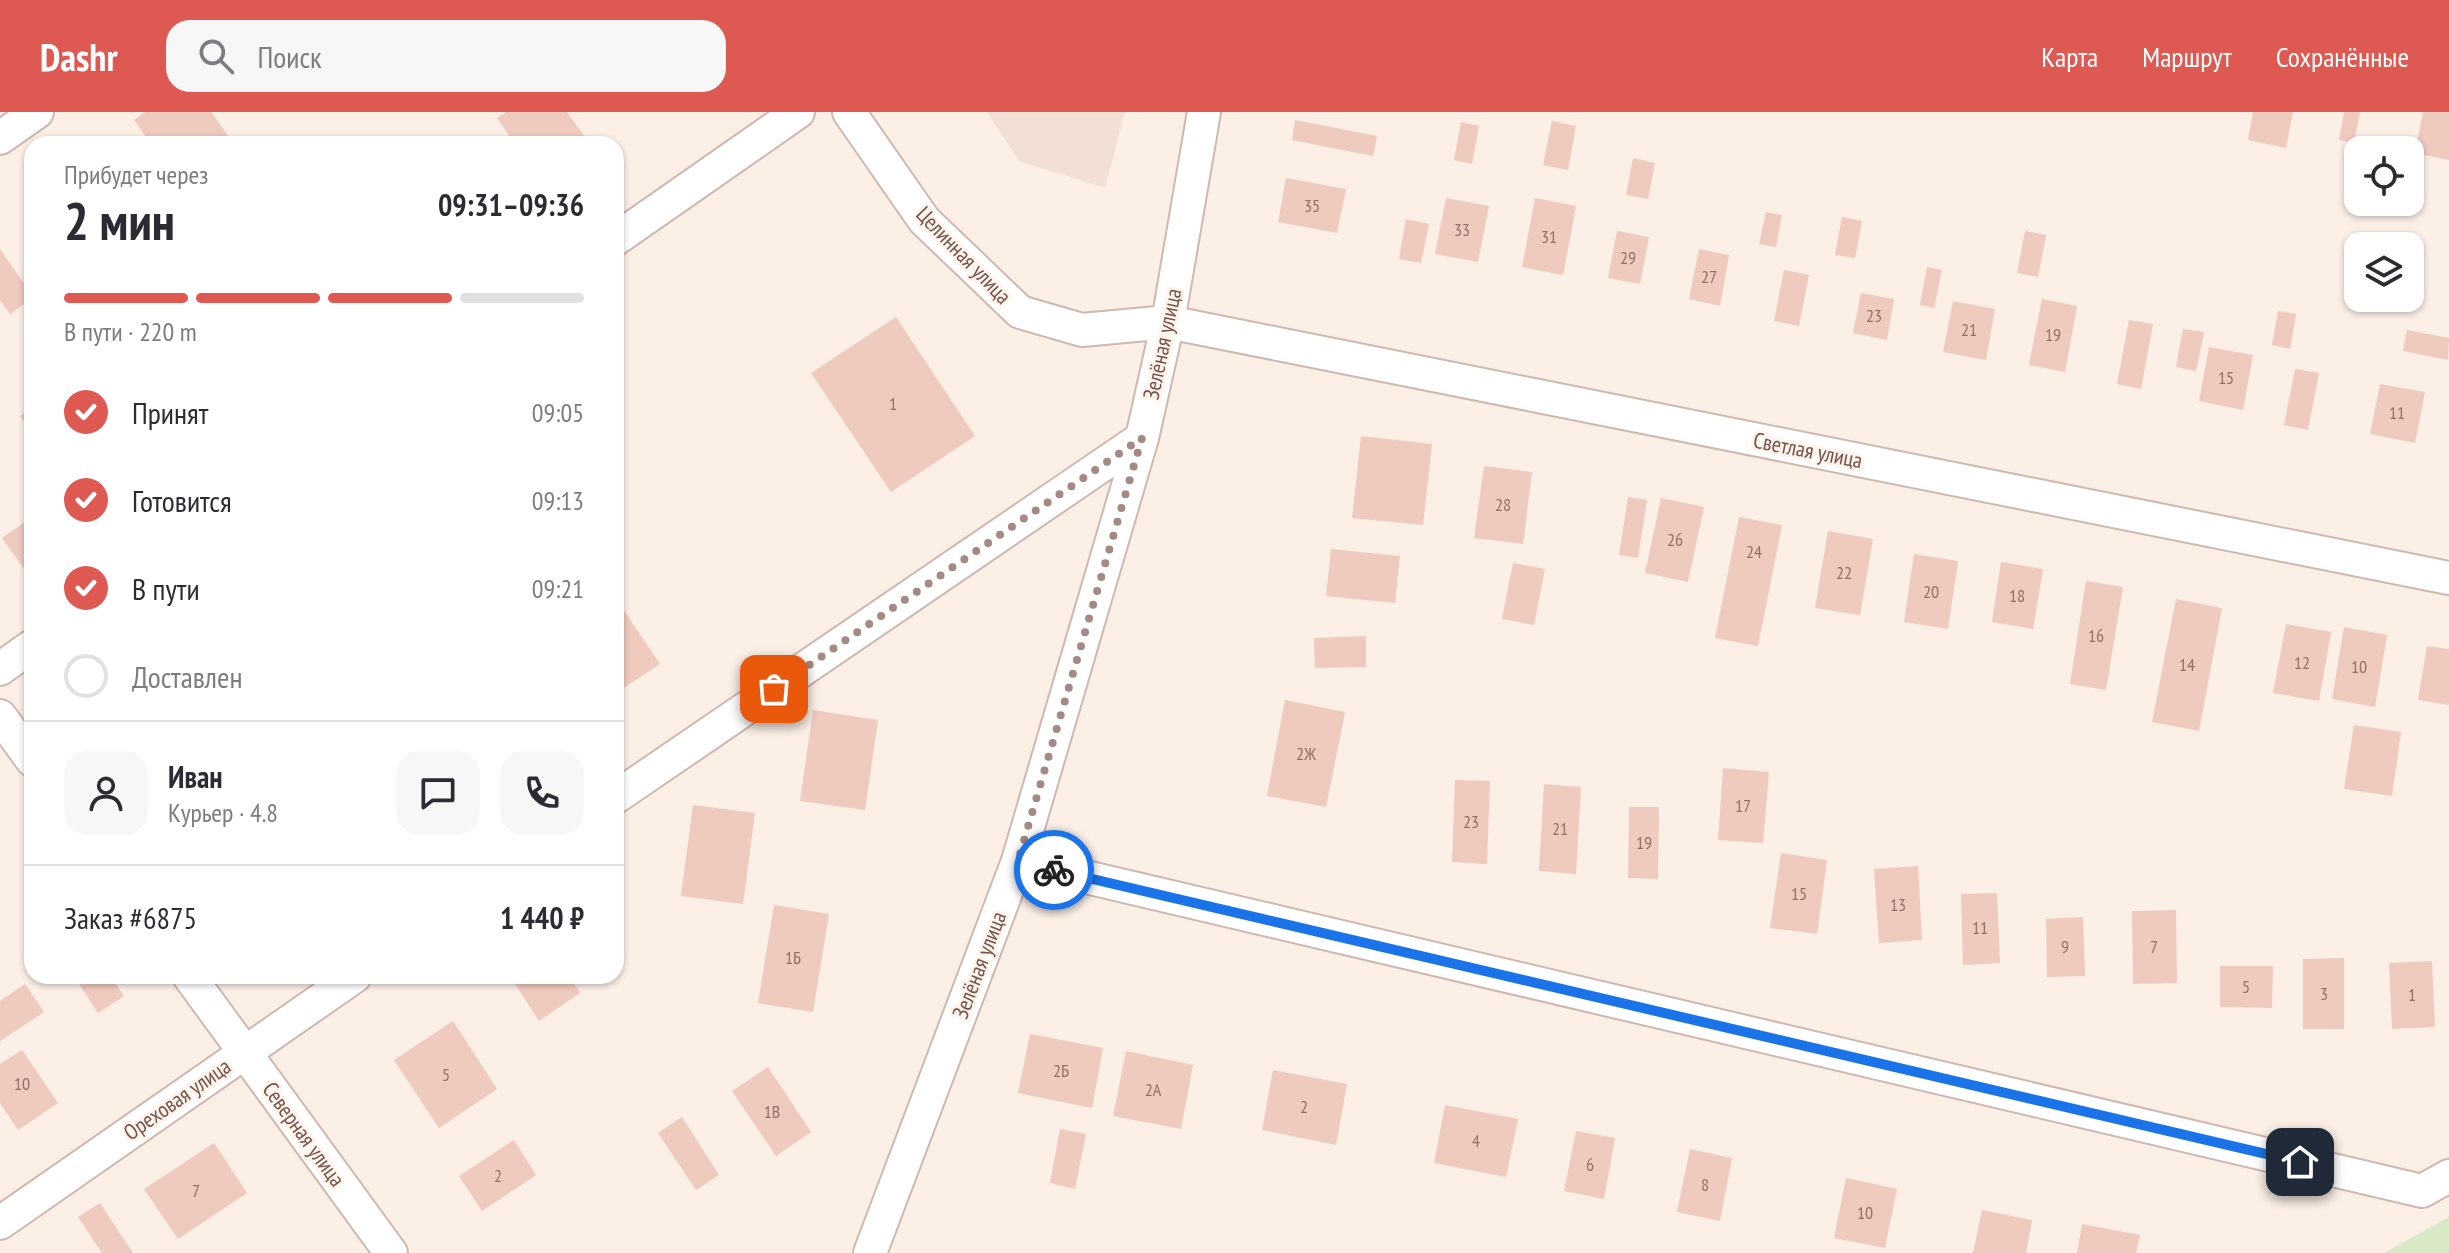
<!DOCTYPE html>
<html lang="ru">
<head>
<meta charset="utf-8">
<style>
  :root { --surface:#fff; --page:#f7f7f7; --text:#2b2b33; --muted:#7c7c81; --line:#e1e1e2; --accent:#dd5952 }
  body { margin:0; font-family:"PT Sans Narrow",sans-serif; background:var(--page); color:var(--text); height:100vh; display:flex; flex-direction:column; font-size:30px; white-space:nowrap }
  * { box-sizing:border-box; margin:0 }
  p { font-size:26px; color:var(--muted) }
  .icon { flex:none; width:44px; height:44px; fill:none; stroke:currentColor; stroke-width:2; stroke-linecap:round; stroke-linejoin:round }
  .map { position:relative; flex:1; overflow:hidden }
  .sheet { position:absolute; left:24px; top:24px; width:600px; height:848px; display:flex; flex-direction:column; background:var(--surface); border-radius:24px; box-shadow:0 2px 6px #0004 }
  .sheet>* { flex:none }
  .fabs { position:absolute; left:2344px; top:24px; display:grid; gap:16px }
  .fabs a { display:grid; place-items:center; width:80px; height:80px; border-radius:16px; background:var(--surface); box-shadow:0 2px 6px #0004; font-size:40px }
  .pin { position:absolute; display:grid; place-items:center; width:68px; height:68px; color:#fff; margin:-34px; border-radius:16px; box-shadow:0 4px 12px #0006 }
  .courier { position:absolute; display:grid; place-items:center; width:80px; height:80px; margin:-40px; border:6px solid #1a73e8; border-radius:50%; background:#fff; color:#222; box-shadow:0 2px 10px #0007 }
  .head em { font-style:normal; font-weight:600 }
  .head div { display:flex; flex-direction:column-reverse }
  .head { display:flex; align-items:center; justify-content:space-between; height:136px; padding:0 40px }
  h1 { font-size:52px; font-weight:600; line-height:60px }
  .bar { display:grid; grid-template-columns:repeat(4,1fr); gap:12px 8px; align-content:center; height:96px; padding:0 40px }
  .bar i { height:10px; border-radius:6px; background:var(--line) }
  .bar .on { background:var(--accent) }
  .bar p { grid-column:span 4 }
  .line { display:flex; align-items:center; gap:20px; padding:0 40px; border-top:2px solid var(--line) }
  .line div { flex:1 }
  .round { display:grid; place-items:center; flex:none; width:84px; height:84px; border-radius:24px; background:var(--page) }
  ol { padding:0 40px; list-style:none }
  li { display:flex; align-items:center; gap:24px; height:88px }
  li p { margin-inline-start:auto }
  li .icon { padding:8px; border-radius:50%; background:var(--accent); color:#fff; stroke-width:4 }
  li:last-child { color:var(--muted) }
  li i { width:44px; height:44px; border:4px solid var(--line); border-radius:50% }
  header { display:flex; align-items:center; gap:48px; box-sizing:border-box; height:112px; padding:0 40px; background:var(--accent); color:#fff }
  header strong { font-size:38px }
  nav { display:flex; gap:44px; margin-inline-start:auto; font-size:28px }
  .search { width:560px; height:72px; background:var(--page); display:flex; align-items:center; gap:20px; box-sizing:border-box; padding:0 28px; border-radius:24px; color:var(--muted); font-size:30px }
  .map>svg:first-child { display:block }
  .residential { fill:#f2e0d5 }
  .green { fill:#d9e8c5 }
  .building { fill:#efcabf }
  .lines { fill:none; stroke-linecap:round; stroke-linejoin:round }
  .minor-casing { stroke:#ceb8b0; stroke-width:36 }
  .minor { stroke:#fff; stroke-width:32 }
  .done { stroke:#a38a82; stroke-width:8; stroke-dasharray:0 14.4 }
  .route { stroke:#1a73e8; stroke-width:10 }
  .labels { text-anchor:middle; stroke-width:6; stroke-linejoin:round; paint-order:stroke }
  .number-label { font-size:18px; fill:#927169 }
  .street-label { font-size:22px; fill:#73534c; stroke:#fef4ec }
</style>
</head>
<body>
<header>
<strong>Dashr</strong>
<div class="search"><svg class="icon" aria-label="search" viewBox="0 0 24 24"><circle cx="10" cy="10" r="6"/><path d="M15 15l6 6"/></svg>Поиск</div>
<nav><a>Карта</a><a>Маршрут</a><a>Сохранённые</a></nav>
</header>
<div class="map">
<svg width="2449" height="1141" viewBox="0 0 2449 1141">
  <rect width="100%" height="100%" fill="#fbefe6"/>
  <!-- residential -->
  <path class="residential" d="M987,0h138l-20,76 -86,-27z"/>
  <!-- green -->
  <path class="green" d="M2449,1105v36h-65z"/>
  <!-- building -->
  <path class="building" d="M145,0h66l23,32h-83l-17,-24z
    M506,0h61l23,32h-75l-18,-26z
    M2253,0h40l-7,36 -38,-8z
    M2344,0h16l-6,31 -15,-3z
    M2423,0h26v48l-34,-7z
    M1295,8l82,16 -4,20 -81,-16z
    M1552,9l24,5 -8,44 -25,-5z
    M1461,10l18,4 -7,38 -18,-4z
    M1633,46l22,5 -7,36 -22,-4z
    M1286,66l60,11 -9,44 -59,-11z
    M1446,86l43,8 -11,56 -43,-8z
    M1535,86l41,8 -13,69 -41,-8z
    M1766,100l16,3 -6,32 -17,-3z
    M1842,105l20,4 -7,37 -20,-3z
    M1406,107l23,5 -8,39 -22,-4z
    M1617,119l32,6 -9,47 -32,-6z
    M2025,119l21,4 -8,42 -21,-4z
    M0,137l32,46v4l-22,15 -10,-14z
    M1699,137l30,6 -9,51 -31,-7z
    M1927,155l15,3 -8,38 -14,-3z
    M1784,158l25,5 -10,51 -25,-5z
    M1861,181l33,6 -7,41 -34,-7z
    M2042,187l35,7 -12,66 -36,-7z
    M1953,189l42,8 -9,51 -43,-8z
    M2278,199l18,3 -6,35 -18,-4z
    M896,205l79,119 -84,56 -80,-119z
    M2129,208l24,4 -12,65 -24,-5z
    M2183,217l21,3 -8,39 -20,-4z
    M2407,218l42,8 -1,22 -45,-9z
    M2209,235l44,8 -10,55 -44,-9z
    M2295,257l24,4 -11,57 -24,-5z
    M2380,272l45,8 -10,51 -45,-9z
    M32,296v25l-12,-17z
    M1361,324l71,8 -9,81 -71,-7z
    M1484,354l48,6 -9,72 -49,-6z
    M1628,385l19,3 -9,58 -19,-3z
    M1661,386l43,9 -16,75 -43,-9z
    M32,405v63l-30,-42z
    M1739,405l43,8 -24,121 -43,-8z
    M1828,419l45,8 -13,76 -45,-7z
    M1331,437l69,7 -5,47 -69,-7z
    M1914,442l44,7 -10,68 -44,-7z
    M2001,450l42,7 -10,60 -41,-7z
    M1513,451l32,6 -11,56 -32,-6z
    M2086,469l37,6 -17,103 -36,-6z
    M2176,487l46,9 -23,123 -47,-9z
    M623,497l37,55 -44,29v-80z
    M2286,512l45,8 -12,69 -46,-8z
    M2344,515l43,8 -12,72 -43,-8z
    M1366,524v31l-51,1 -1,-30z
    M2427,534l22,3v56l-31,-5z
    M1285,588l60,12 -19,95 -59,-11z
    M813,598l65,10 -13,90 -65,-9z
    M2354,613l47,7 -9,64 -48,-7z
    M1723,656l46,4 -6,71 -45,-3z
    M1455,668l35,1 -3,83 -35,-2z
    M1544,672l37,3 -5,87 -37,-3z
    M693,693l62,8 -12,91 -62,-8z
    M1629,695h30l-1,72 -30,-1z
    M1781,741l46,7 -10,74 -47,-6z
    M1918,754l4,74 -43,3 -5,-74z
    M1997,781l3,70 -37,2 -2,-71z
    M774,793l55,9 -16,98 -55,-9z
    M2176,798l1,73 -44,1 -1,-73z
    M2083,805l2,59 -38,1 -1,-58z
    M2344,846v71h-41v-70z
    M2432,849l3,66 -43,2 -3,-66z
    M2220,854h53l-1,42 -52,-1z
    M74,864h36l14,20 -26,17z
    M510,864h59l11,17 -41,28z
    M25,872l19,28 -44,29v-40z
    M453,909l44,68 -58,39 -45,-68z
    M1030,922l73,14 -11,60 -74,-15z
    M22,938l36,53 -40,27 -18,-27v-39z
    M1126,939l67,14 -12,64 -68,-13z
    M768,955l43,65 -35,24 -44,-65z
    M1273,958l74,14 -11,61 -74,-15z
    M1445,993l73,14 -12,58 -72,-14z
    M682,1005l37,58 -23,15 -38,-57z
    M1060,1017l26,5 -11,55 -25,-6z
    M1576,1019l39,7 -11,61 -40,-8z
    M514,1028l22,35 -54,36 -23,-35z
    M214,1031l33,50 -69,46 -34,-50z
    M1690,1037l42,9 -12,63 -43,-9z
    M1846,1066l51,11 -12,59 -51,-10z
    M100,1091l33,50h-31l-24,-36z
    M1982,1098l50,10 -6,33h-53z
    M2082,1112l58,11 -4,18h-59z"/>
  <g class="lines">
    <defs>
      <path id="minor" d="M849,0l75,108 96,92 62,18 86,-8 1281,256
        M0,26l37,-26
        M616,127l182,-127
        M0,557l32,-23
        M0,604l32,44
        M616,685l526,-359
        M1018,749l1404,330 27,-15
        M189,864l202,277
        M0,1111l355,-247
        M870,1141l148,-392 124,-423 26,-116 36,-210"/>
    </defs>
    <!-- minor casing -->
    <use href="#minor" class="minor-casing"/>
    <!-- minor -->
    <use href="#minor" class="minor"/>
  </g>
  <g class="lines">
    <!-- done -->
    <path class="done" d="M774,577l368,-251 -124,423 36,9"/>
    <!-- route -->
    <path class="route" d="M1054,758l1246,292"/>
  </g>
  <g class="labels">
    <!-- number labels -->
    <g class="number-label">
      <text x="1312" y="100">35</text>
      <text x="1462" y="124">33</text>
      <text x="1549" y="131">31</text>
      <text x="1628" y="152">29</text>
      <text x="1709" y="171">27</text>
      <text x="1874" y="210">23</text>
      <text x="1969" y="224">21</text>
      <text x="2053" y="229">19</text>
      <text x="2226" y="272">15</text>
      <text x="893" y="298">1</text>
      <text x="2397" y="307">11</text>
      <text x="1503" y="399">28</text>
      <text x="1675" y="434">26</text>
      <text x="1754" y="446">24</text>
      <text x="1844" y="467">22</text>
      <text x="1931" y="486">20</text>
      <text x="2017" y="490">18</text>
      <text x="2096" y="530">16</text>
      <text x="2302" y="557">12</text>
      <text x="2187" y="559">14</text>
      <text x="2359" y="561">10</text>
      <text x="1306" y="648">2Ж</text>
      <text x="1743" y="700">17</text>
      <text x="1471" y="716">23</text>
      <text x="1560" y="723">21</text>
      <text x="1644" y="737">19</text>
      <text x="1799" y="788">15</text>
      <text x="1898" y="799">13</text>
      <text x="1980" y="822">11</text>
      <text x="2065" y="841">9</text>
      <text x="2154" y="841">7</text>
      <text x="793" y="852">1Б</text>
      <text x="2246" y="881">5</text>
      <text x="2324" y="888">3</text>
      <text x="2412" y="889">1</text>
      <text x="1061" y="965">2Б</text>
      <text x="446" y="969">5</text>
      <text x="22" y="978">10</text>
      <text x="1153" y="984">2А</text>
      <text x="1304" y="1001">2</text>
      <text x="772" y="1006">1В</text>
      <text x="1476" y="1035">4</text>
      <text x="1590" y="1059">6</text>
      <text x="498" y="1070">2</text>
      <text x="1705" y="1079">8</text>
      <text x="196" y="1085">7</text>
      <text x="1865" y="1107">10</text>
    </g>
    <!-- street labels -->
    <g class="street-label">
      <text transform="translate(964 143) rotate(46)" y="8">Целинная улица</text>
      <text transform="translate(1162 232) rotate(-78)" y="8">Зелёная улица</text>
      <text transform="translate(1808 338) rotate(11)" y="8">Светлая улица</text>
      <text transform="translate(979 853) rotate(-69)" y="8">Зелёная улица</text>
      <text transform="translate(177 987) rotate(-35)" y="8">Ореховая улица</text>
      <text transform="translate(304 1022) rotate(54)" y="8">Северная улица</text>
    </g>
  </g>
</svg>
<div class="fabs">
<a><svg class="icon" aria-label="locate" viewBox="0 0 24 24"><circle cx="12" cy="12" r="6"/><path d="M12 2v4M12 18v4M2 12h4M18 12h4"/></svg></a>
<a><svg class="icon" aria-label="layers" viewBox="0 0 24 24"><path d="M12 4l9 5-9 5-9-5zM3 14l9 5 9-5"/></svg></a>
</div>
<div class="pin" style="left:774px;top:577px;background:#ea580c"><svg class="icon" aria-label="bag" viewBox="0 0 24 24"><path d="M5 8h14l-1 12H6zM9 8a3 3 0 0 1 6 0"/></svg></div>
<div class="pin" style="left:2300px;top:1050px;background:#1f2937"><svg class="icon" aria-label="home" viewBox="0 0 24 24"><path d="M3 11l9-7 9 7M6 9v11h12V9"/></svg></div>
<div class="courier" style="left:1054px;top:758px"><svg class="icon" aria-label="bike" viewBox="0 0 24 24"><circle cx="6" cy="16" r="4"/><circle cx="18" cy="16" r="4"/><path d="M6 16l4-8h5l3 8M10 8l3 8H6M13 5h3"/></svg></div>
<section class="sheet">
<div class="head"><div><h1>2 мин</h1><p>Прибудет через</p></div><em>09:31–09:36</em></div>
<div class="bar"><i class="on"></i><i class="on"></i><i class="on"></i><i></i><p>В пути · 220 m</p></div>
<ol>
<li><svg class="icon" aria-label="check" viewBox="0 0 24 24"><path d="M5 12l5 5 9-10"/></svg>Принят<p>09:05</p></li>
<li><svg class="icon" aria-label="check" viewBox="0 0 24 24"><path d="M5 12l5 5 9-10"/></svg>Готовится<p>09:13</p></li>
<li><svg class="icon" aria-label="check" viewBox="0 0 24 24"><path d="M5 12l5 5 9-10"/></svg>В пути<p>09:21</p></li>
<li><i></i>Доставлен</li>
</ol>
<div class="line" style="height:144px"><a class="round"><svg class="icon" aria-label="person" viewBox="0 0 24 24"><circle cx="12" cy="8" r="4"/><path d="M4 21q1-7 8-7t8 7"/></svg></a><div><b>Иван</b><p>Курьер · 4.8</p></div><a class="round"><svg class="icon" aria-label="chat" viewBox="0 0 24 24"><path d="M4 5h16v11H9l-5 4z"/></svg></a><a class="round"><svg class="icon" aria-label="phone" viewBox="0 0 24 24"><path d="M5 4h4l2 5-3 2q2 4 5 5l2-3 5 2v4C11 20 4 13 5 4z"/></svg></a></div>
<div class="line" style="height:104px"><div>Заказ #6875</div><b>1 440 ₽</b></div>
</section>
</div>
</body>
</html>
